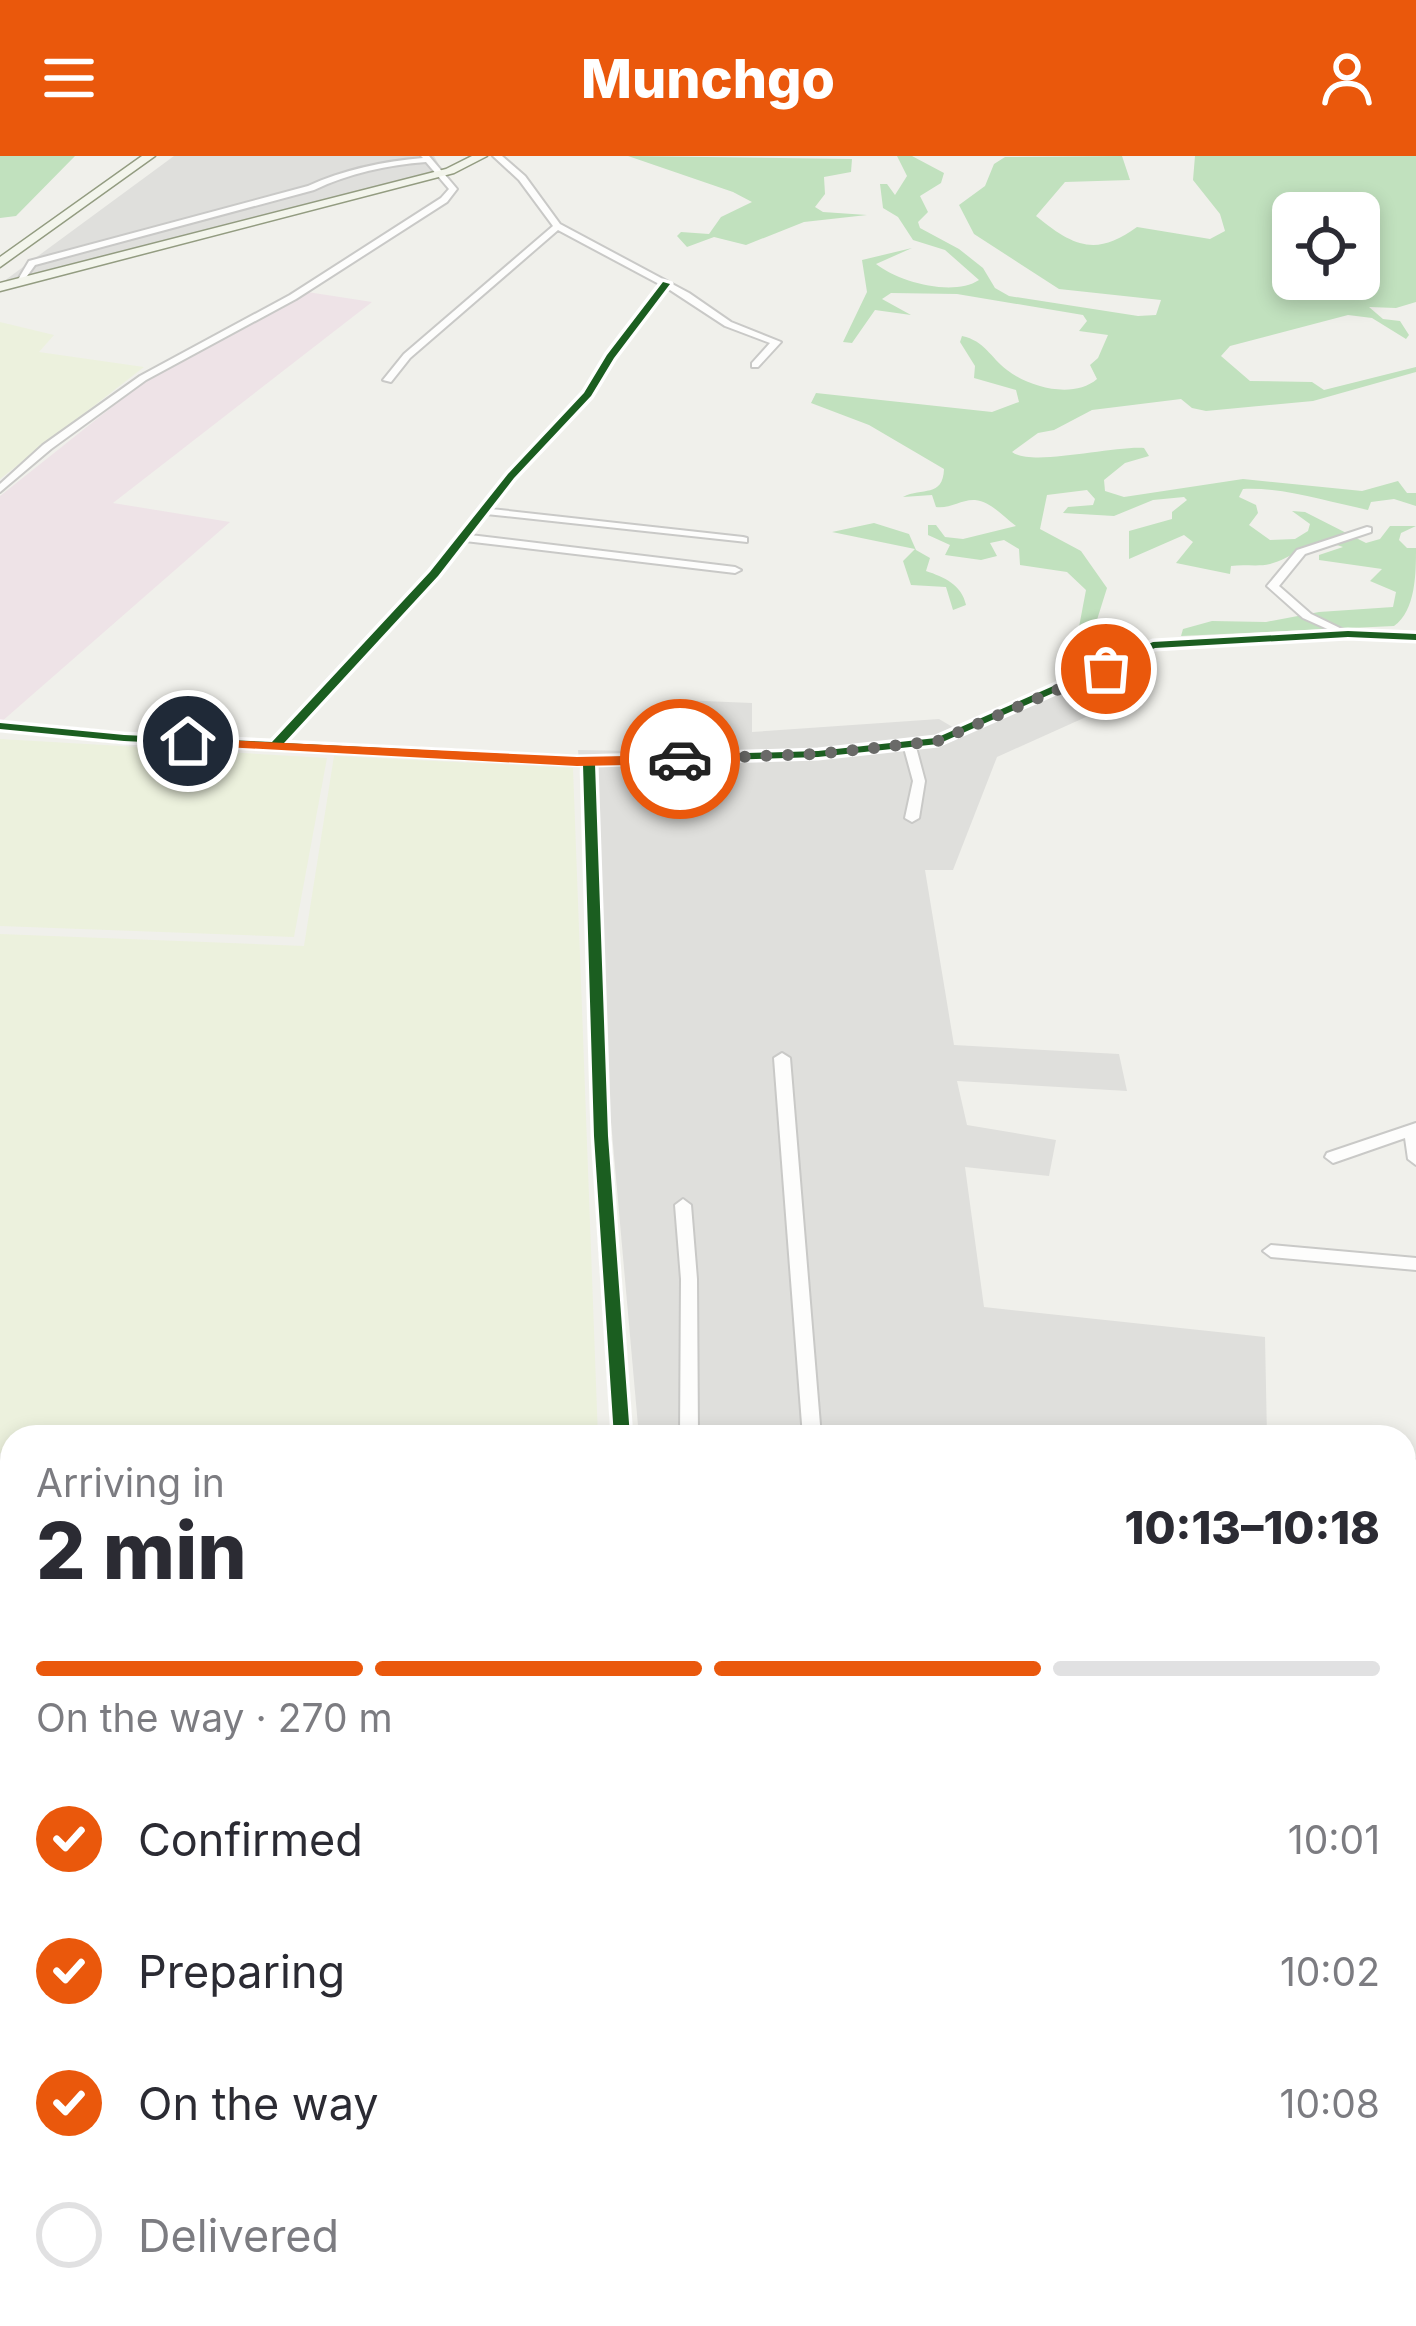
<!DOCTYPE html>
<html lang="en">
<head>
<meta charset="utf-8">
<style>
  :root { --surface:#fff; --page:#f2f2f3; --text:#2b2b33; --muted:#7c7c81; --line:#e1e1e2; --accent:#ea580c }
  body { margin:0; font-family:Inter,sans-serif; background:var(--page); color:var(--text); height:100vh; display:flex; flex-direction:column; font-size:45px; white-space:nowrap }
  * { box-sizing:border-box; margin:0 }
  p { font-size:39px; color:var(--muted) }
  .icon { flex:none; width:66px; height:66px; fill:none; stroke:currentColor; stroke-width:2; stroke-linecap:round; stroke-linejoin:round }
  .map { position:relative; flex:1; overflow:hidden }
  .side { position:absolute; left:0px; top:1269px; width:1416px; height:903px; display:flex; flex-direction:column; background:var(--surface); border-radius:36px 36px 0 0; box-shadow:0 6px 18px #0003 }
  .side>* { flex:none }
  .tools { position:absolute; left:1272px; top:36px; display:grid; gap:24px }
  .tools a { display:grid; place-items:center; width:108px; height:108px; border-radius:18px; background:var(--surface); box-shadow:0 6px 18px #0003; font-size:60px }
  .pin { position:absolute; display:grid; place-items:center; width:102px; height:102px; color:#fff; margin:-51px; border:6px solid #fff; border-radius:50%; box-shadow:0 3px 12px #0007 }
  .courier { position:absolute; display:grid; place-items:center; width:120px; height:120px; margin:-60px; border:9px solid #ea580c; border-radius:50%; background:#fff; color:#222; box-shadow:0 3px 15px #0007 }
  .headline em { font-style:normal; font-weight:800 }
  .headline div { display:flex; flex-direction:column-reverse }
  .headline { display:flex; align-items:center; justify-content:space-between; height:204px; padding:0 36px }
  h1 { font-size:78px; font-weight:800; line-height:90px }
  .bar { display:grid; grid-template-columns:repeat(4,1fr); gap:18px 12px; align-content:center; height:144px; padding:0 36px }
  .bar i { height:15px; border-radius:9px; background:var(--line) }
  .bar .current { background:var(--accent) }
  .bar p { grid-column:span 4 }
  ol { padding:0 36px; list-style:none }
  li { display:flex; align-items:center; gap:36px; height:132px }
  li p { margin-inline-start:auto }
  li .icon { padding:12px; border-radius:50%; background:var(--accent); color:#fff; stroke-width:4 }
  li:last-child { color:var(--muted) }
  li i { width:66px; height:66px; border:6px solid var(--line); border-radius:50% }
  header { display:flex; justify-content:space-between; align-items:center; height:156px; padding:0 36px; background:var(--accent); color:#fff; font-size:54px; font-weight:800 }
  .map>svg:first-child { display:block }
  .residential { fill:#dfdfdc }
  .industrial { fill:#eee3e7 }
  .farmland { fill:#ecf1dd }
  .forest { fill:#c1e1be; fill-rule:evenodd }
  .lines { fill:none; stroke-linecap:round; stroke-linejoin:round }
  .street-casing { stroke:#c9c9c7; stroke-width:4 }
  .secondary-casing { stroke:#939c81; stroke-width:3 }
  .street { fill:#fdfdfc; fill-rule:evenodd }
  .secondary { fill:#f3f5ec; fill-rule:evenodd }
  .cycleway-casing { stroke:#fff; stroke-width:7 }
  .cycleway { fill:#1b5e20; fill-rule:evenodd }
  .route { fill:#ea580c }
  .done { stroke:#6a6a68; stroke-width:12; stroke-dasharray:0 21.6 }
</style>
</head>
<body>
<header><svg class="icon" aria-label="menu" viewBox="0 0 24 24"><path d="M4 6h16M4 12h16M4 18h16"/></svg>Munchgo<svg class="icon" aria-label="person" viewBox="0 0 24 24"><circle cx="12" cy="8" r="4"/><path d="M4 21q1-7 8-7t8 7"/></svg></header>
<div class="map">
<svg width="1416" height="2170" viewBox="0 0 1416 2170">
  <rect width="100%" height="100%" fill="#f0f0eb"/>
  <!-- residential -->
  <path class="residential" d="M174,0h260l9,16 -443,112z
    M1123,509l17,8 -3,21 -140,63 -44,113h-28l29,175 165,9 8,37 -170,-10 10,44 89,15 -7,36 -84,-9 19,140 281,30 2,100h-628l-61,-687 60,1 42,-51 72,3v29l187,-13 27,16z"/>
  <!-- industrial -->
  <path class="industrial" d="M301,135l71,11 -259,201 117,19 -230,201v-227l137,-109z"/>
  <!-- farmland -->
  <path class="farmland" d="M0,166l54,13 -15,17 105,15 -144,112z
    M0,583l327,19 -33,179 -294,-11z
    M334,600l239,12 25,669h-586v16h-12v-519l304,12z
    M1416,1322v214l-12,-1v-117z
    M0,1327h12v387l-12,15z
    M1404,1547l12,1v278l-12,-2z
    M1404,1840l12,1v329h-98l1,-10h85z
    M259,2160h159l-14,10h-158z
    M1063,2160h228l-1,10h-229z"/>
  <!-- forest -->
  <path class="forest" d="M0,0h75l-59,60 -16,2z
    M628,0l224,3 -1,13 -27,5 1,17 -10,13 8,5 44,3 -63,7 -58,23 -32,-8 -27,10 -10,-11 4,-4 28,2 12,-17 31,-15 -19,-10z
    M897,0h15l32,17 -3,10 -21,13 8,16 -10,10 2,6 39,21 24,19 12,20 14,8 129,20 18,-1 5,-15 -102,-11 -85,-55 -15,-29 26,-19 9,-22 11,-7 117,-1 8,24 -65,2 -29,34c39,32 61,40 101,11l73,12 15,-8 -5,-17 -27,-34 2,-24h221v146l-20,6 -27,-1 14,12 17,2 9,14 -3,4 -34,-21 -24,-3 -118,31 -9,10 29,25 62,1 12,8 92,-23v5l-103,29 -107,10 -14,-3 -11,-9 -89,11 -38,20 -16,3 -26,19c20,15 99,-6 132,-4l5,8 -24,7 -21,17 1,11 19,6 119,-18 119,12 36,-10 9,12h9v13l-22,-7 -23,3 -3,8c-40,-8 -84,-23 -125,-21l-4,8 17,8 2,8 -9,12 21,15 25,-1 13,-8 2,-7 -18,-13 13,1 61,31 14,-4 10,-13h26l-15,7 -2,7 8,8h9c0,24 0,63 -22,78l-213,10 2,-7 29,-8 54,1 53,-10 74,-5 3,-15 -26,-11 12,-12 -63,-9v-5l24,-8c-29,-12 -46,9 -73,17 -12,3 -26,0 -39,2l-1,8 -54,-11 17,-21 -9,-7 -55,24v-28l43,-12v-7l15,-12 -3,-3 -31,3 -39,16 -51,-3 5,-6 25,-2 2,-6 -8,-9 -40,5 -7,34 41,22 26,37 -11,35 6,8 26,9 -16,11 -33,-24 7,-37 -19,-18 -47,-7 -1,-16 -15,-9 -14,3 7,13 -16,4 -36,-5 5,-10 -22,-10v-10h8l9,12 18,2 53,-13c-14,-10 -24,-24 -41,-26 -13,-1 -25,9 -39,7l-4,-12 -29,2c19,-10 40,1 41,-28l-75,-44 -58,-22 5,-10 176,19 27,-10 -3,-12 -42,-12 1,-12 -15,-24 2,-6c23,5 28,21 45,34 23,18 67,29 90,9l-7,-14 8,-7 10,-23 -29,-4 8,-10 -4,-6 -126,-21 -66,-1 -9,6 29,16 -36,-5 -23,33 -9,-1 24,-50 -5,-32 50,-12 -36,16c23,18 77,33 103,16l-34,-30 -32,-10 -15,-23 -15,-9 -3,-24h7l8,11 12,-19zM1293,57h66v66h-66z
    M874,367l35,11 7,16 14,8 -4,13c18,6 36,14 40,34l-13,5 -7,-23 -35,-2 -8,-24 12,-12 -83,-17z"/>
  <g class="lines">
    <defs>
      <path id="street" d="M421,0h8l28,33 -10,13 -151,97 -150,81 -95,69 -51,43v-8l43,-39 97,-69 150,-81 151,-97 8,-9 -23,-27c-38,3 -77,11 -112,28l-279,75 -13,18h-6l13,-22 279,-75c35,-16 76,-25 115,-28z
        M493,0h9l23,20 35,48 129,69 42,29 50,20 -23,25h-6v-4l18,-20 -45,-17 -58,-38 -53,70 -23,38 -76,82 -24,31 252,28 4,1v4l-261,-28 -16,21 265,32 6,3 -6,3 -270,-32 -27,35 -153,166 292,15 241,-7 117,-12 218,-96 179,-11 -29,-13 -36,-32 30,-36 70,-23 4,1v4l-66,22 -26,32 32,28 35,17 70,3v6l-68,-3 -193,11 -213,96 -26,3 9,34 -6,37 -7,4 -7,-4 8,-37 -9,-33 -86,10 -223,6 14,372 22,301h-18l-20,-301 -10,-371 -459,-23 -124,-12v-8l124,12 148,8 158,-170 77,-98 77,-81 23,-38 54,-70 -103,-55 -148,128 -19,24 -8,-2 21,-26 149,-128 -34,-46z
        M782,897l8,5 31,379h-18l-29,-379z
        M1416,967v42l-8,-6 -3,-21 -72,25 -8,-6 2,-4z
        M683,1043l8,6 6,74 1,158h-18l1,-158 -6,-74z
        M1271,1089l145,13v12l-145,-13 -8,-6z
        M1404,1301l12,3v14l-12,-3z
        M12,1746v28l-12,9v-28z"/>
      <path id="secondary" d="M142,0h13l-155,111v-10z
        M472,0h15l-33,17 -454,118v-8l446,-114z"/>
    </defs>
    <!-- street casing -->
    <use href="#street" class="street-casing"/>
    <!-- secondary casing -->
    <use href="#secondary" class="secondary-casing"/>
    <!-- street -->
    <use href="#street" class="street"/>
    <!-- secondary -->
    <use href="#secondary" class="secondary"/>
    <defs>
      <path id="cycleway" d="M663,126l7,2 -56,74 -23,38 -77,82 -76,98 -154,167 293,15 241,-7 118,-13 217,-96 195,-11 68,3v6l-68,-3 -193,11 -217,96 -120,13 -223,7 13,372 22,301h-16l-20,-301 -11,-372 -459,-23 -124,-12v-6l124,12 148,7 158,-170 78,-98 76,-81 23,-38z"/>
    </defs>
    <!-- cycleway casing -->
    <use href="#cycleway" class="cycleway-casing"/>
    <!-- cycleway -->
    <use href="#cycleway" class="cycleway"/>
  </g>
  <!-- route -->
  <path class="route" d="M182,582l395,19 103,-2 8,4 -8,5 -103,2 -389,-21z"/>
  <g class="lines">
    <!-- done -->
    <path class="done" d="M680,603l138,-5 120,-13 168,-72"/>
  </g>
</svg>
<div class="tools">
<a><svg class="icon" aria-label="locate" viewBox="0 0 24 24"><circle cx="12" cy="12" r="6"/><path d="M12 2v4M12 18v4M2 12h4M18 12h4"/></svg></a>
</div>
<div class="pin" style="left:1106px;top:513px;background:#ea580c"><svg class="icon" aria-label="bag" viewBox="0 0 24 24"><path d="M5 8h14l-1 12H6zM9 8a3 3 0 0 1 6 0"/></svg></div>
<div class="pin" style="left:188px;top:585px;background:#1f2937"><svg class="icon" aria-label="home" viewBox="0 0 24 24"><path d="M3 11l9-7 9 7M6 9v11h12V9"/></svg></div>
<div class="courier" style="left:680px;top:603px"><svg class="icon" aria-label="car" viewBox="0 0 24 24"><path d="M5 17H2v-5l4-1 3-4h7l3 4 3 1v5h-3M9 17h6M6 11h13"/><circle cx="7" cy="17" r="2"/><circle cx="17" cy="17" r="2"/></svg></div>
<section class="side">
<div class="headline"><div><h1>2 min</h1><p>Arriving in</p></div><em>10:13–10:18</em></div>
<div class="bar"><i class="current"></i><i class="current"></i><i class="current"></i><i></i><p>On the way · 270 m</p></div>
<ol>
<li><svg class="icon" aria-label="check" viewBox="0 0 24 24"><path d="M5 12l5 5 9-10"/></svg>Confirmed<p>10:01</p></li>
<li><svg class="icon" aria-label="check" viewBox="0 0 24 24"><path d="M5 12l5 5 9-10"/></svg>Preparing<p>10:02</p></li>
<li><svg class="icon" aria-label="check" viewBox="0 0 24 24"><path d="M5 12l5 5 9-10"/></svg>On the way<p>10:08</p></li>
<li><i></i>Delivered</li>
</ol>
</section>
</div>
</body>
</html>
